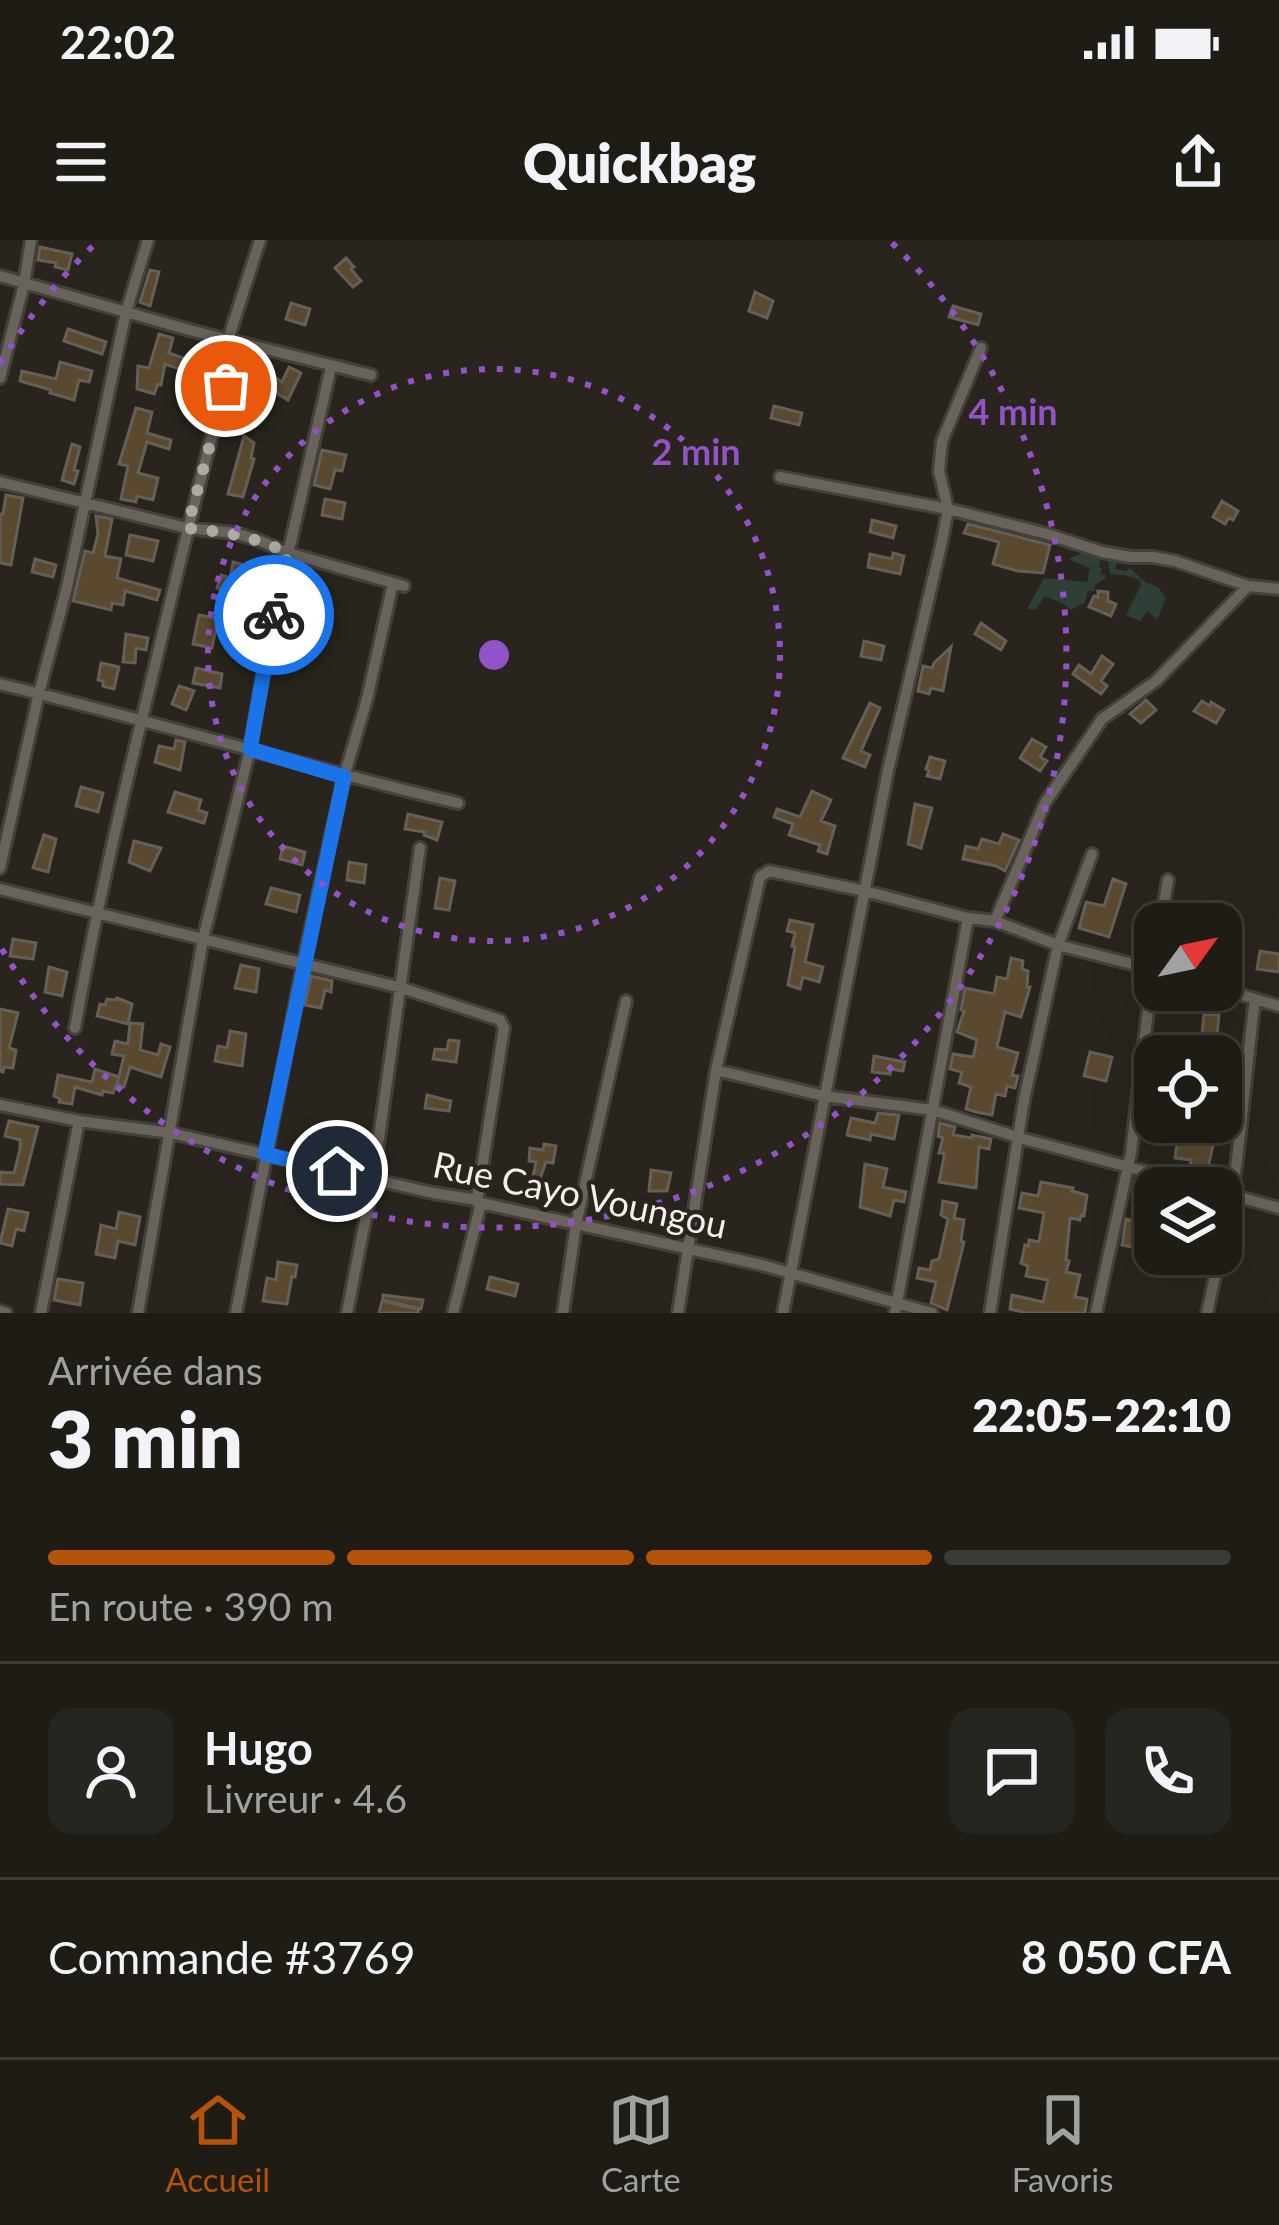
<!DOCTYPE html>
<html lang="fr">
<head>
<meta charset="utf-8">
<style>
  :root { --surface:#1f1c16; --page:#27251f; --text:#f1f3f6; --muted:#a1a1a1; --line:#3c3a35; --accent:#b45309 }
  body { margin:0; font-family:Lato,sans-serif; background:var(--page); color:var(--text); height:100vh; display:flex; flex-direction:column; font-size:45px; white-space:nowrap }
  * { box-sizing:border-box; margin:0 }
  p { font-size:39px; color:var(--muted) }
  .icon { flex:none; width:66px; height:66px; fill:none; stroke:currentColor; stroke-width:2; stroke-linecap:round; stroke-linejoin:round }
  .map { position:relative; height:1073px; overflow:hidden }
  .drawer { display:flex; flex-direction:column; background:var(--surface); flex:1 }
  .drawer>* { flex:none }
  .needle { width:78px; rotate:57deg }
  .buttons { position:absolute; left:1134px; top:663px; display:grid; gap:24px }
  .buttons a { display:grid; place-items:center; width:108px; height:108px; border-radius:24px; background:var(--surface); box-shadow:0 12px 48px #0002,0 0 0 3px var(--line); font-size:60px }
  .pin { position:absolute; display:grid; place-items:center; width:102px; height:102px; color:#fff; margin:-51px; border:6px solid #fff; border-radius:50%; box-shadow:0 3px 12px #0007 }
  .courier { position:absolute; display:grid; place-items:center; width:120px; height:120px; margin:-60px; border:9px solid #1a73e8; border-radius:50%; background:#fff; color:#222; box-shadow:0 3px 15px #0007 }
  .headline em { font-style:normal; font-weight:800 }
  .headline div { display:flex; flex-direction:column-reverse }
  .headline { display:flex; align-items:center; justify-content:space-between; height:204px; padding:0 48px }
  h1 { font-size:78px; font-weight:800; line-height:90px }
  .bar { display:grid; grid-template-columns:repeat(4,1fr); gap:18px 12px; align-content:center; height:144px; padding:0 48px }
  .bar i { height:15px; border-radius:9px; background:var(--line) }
  .bar .on { background:var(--accent) }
  .bar p { grid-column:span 4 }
  .line { display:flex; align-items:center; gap:30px; padding:0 48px; border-top:3px solid var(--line) }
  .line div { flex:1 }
  .round { display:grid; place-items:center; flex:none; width:126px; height:126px; border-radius:24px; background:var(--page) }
  .status { display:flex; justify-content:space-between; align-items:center; height:84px; padding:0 60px; background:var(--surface); direction:ltr }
  .status svg { height:33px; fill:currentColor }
  header { display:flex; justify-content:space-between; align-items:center; height:156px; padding:0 48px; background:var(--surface); font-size:54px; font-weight:800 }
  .tabs { display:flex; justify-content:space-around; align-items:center; height:168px; border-top:3px solid var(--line); background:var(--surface); font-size:33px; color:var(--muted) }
  .tabs a { display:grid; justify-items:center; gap:6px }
  .tabs .on { color:var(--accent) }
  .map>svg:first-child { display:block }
  .green { fill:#2d3f36 }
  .building { fill:#5a492f; stroke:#645f57; stroke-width:3 }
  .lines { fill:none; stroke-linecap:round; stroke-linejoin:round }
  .minor-casing { stroke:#44403a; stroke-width:16 }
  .minor { stroke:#68635b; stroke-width:10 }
  .done { stroke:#adaaa5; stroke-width:12; stroke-dasharray:0 21.6 }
  .route { stroke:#1a73e8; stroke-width:15 }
  .ring { fill:none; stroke:#9353c8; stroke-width:6; stroke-dasharray:6 12 }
  .labels { text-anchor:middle; stroke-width:9; stroke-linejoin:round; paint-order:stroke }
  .street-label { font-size:36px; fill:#f4f1ed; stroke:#29251e }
  .centre { fill:#9353c8; stroke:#29251e; stroke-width:6 }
  .ring-label { font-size:36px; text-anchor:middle; font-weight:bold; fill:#9353c8; stroke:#29251e; stroke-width:9; stroke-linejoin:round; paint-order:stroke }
</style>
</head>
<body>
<div class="status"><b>22:02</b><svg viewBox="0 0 49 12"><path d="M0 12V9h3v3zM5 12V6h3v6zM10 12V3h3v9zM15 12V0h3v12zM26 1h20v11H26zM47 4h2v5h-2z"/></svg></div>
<header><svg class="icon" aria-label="menu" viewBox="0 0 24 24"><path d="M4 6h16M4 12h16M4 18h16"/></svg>Quickbag<svg class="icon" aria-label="share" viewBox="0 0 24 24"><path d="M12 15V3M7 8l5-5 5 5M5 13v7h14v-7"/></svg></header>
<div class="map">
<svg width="1279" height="1073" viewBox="0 0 1279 1073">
  <rect width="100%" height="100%" fill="#29251e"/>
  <!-- green -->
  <path class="green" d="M1090,310l11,4 -2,14h3l-1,7 4,-1 1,4 -11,7 -1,6h-6l-3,11 -14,8 -7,-6 -19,-8 -10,14 -8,-1 17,-31 43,4 3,-14 -22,-9z
    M1113,318l4,6 -2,5 11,2 4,-3 15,14 13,5 8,11 -9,22 -9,-9 -8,10 -14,-6 15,-30 -1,-5 -16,-5 -14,-1 -2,-13z"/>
  <!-- building -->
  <path class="building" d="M40,7l32,7 -4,16 -13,-3 1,-4 -18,-3z
    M346,18l8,9 -3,2 10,12 -8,6 -18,-19z
    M150,30l9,2 -9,34 -10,-4z
    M755,52l18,9 -6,17 -18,-7z
    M291,63l19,6 -5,16 -19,-6z
    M953,66l28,8 -3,11 -29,-8z
    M68,89l38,13 -4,12 -38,-13z
    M159,94l14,4 -4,15 44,16 -13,23 -9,-5 6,-12 -32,-11 -4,21 -3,-1 -4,10 -17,-5 1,-23 11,2z
    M60,122l32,9 -3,11 -10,-2 -5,20 -24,-7 1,-3 -31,-9 2,-10 34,8z
    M289,127l12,6 -13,27 -26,-16 6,-11 14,9z
    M774,166l28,7 -3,12 -28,-7z
    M136,168l16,4 -5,21 24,7 -2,9 -22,-7 -9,31 20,5 -5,22 -16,-4 -1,6 -15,-3 7,-33 -9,-2z
    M244,196l10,7 -3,15 3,1 -11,38 -15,-3z
    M72,204l8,3 -6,23 4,1 -4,13 -12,-4z
    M322,210l24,5 -4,16 -7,-1 -5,19 -16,-4z
    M6,255l17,3 -12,67 -11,-2v-49h3z
    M325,259l20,4 -3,16 -20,-4z
    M1222,261l16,10 -5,9 -4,-2 -4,6 -12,-7z
    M96,276l16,3 -7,37 16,3 -4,19 43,12 -3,10 -32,-9 -2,14 -11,-2 -1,7 -38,-9 12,-50 8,2 5,-19z
    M872,280l24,6 -3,12 -23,-6z
    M968,284l82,21 -7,28 -25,-2 -25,-7 6,-22 -35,-9z
    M130,295l28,6 -5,20 -27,-6z
    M893,313l11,3 -4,18 -32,-7 2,-13 22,5z
    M35,319l21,6 -3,12 -21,-5z
    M233,322l20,5 -4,21 12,3 -5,12 -18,-4 -2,11 -4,1 -5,9 -9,-2 6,-28 -7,-2 4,-13 9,3z
    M1098,351l10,1v9l8,3 -5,12 -22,-9 5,-11 4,1z
    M199,375l19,4 -6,29 -19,-4z
    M981,383l25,18 -5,9 -26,-16z
    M126,394l22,4 -2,12 -10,-2 -1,15 -12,-1z
    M864,401l20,5 -3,14 -20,-4z
    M951,407l-8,44 -12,-3 -2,6 -11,-3 5,-25 9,2 2,-5z
    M1102,416l11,8 -12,17 6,5 -6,8 -28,-20 6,-9 12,9z
    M101,423l18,4 -5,22 -11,-3v-5l-5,-1z
    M196,428l26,6 -2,14 -27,-5z
    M179,446l15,5 -8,19 -14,-6z
    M1146,460l10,10 -15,13 -11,-9z
    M1202,461l8,5 1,-4 13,8 -8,13 -22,-12z
    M870,463l10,5 -19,43 9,4 -5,12 -22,-9z
    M1032,499l14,8 -6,10 7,4 -7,10 -20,-13z
    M176,500l9,2 -5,28 -25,-8 4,-16 15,3z
    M930,517l15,4 -5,18 -13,-3 2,-5 -3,-2z
    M81,547l22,6 -5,19 -22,-6z
    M812,551l19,9 -10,21 14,5 -8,28 -9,-3 2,-6 -31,-10 4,-11 -19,-7 3,-8 23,8z
    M175,552l26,8 -3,10 9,3 -3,10 -36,-11z
    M915,564l17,4 -11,40 -13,-4z
    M408,574l34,8 -5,18 -13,-5 1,-3 -20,-3z
    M1003,594l16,6 -14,31 -9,-5 -33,-7 3,-13 12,3 4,-10 17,5z
    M44,595l12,4 -8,33 -15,-4z
    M134,601l27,7 -11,23 -21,-9z
    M283,606l22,6 -3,13 -22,-6z
    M349,622l17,3 -2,18 -17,-3z
    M440,638l15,3 -6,29 -14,-2z
    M1113,639l13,5 -17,53 -30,-9 7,-26 18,4z
    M271,648l29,7 -4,17 -30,-8z
    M790,680l23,5 -8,37 18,5 -4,15 -16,-5 -3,12 -12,-4 7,-38 -3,-1 3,-13 -8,-2z
    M13,699l23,4 -3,16 -23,-3z
    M1260,711l19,3v18l-22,-3z
    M1011,718l12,3 -1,8 6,2 -1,16h3l-9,30 -16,-5 -8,35 21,6 -6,22 6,1 -3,12 -8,-2 -2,10 -9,-2 -4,21 -16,-3 -10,-3 5,-22 -12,-4 3,-11 -12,-3 3,-15 20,3 4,-17 -20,-8 7,-21 -3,-1 4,-22 29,6 3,-17 10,2z
    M241,725l18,4 -3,23 -21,-4z
    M49,727l18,5 -5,24 -17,-4z
    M311,736l21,5 -1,11 -6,-2 -4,18 -16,-3z
    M117,758l15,6 -4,20 -31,-8 3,-12 5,1 2,-6 9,1z
    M0,769l18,4 -9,35 7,2 -3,18 -9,-1 -1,5 -3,-1z
    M1204,774l15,1 -2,21 -15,-2z
    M130,783l13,1 -3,26 18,5 3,-11 9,3 -9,30 -31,-10 -6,20 -7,-2 7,-29 -12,-2 3,-13 13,3z
    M230,791l16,3 -4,32 -27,-5 3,-15 9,2z
    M449,800l10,1 -3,21 -23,-3 2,-10 12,1z
    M1090,812l22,5 -6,24 -22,-5z
    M874,816l31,6 -2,9 -12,-2 -1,5 -18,-2z
    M95,829l24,8 -6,16 -10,-2 -1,4 -27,-8 -3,17 -13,-2 1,-3 -6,-3 4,-21 34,7z
    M427,855l24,6 -2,10 -24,-3z
    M878,873l21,2 -5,24 -23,-5 -1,6 -23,-5 4,-17 24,5z
    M9,881l29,6 -15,58 -23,-1v-12l14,1 6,-24v-9l-15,-4z
    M940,883l15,4 -2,8 19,3v-3l19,4 -2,10 -10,-2 -3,41 -37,-6 5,-25v-4h-5l4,-15 -5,-2z
    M1178,896l36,4 -7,33 -17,-2 1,-11 -16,-2z
    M544,904l12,2 -3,17 -7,-1 -9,25 -6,-1 5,-24 -7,-1 1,-13 13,2z
    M865,924l22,5 -4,18 23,5 -2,10 -10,-2 -4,16 -30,-9z
    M651,930l20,3 -4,18h-18z
    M1041,942l32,6 -1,3 15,4 -3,21 -3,-1 -1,5 -10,-2 -4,42 3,1 -3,11 14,3 -5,22 12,2 -2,14h-58l-17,-4 2,-14 31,7 5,-22 -22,-4 2,-10 -7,-3 4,-18 3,1 1,-6 10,2 5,-29 -25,-5 3,-15 16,3z
    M943,961l14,3 -3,14 10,2 -3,21 3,1 -17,68 -16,-7 5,-21 -19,-4 2,-10 11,2 2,-9 7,-2 9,-40 -7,-4z
    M8,969l20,4 -4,18 -8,-2 -4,17 -12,-3z
    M119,972l21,5 -5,28 -17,-4 -3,17 -19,-4 5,-29 15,4z
    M1126,979l18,5 1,-3 10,4v32l-18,-4 1,-5 -16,-3z
    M278,1022l19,3 -2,12 -3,-1 -5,28 -24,-3 4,-23 9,2z
    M490,1037l28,7 -3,12 -28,-7z
    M58,1039l25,4 -3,22 -26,-5z
    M383,1055l40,5 -2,9 -38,-9z
    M382,1061l36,8v4h-39z"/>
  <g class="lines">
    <defs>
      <path id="minor" d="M0,36l193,55 178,44
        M228,100l32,-100
        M0,138l24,-94 7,-44
        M780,237l168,32 99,25 55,18 29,5h22l22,4 73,25 31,3
        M0,242l187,46 47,5 24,7 30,13 116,33
        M0,444c153,37 304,83 458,119
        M0,628l39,-175 28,-106 59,-275 22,-72
        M0,649l402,99 98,32 4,8 -27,172
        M995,681l50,-118 57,-84 54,-38 92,-95
        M1160,684l8,-44
        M1221,749l58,17
        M75,788c22,-124 51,-245 81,-367 26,-107 51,-213 82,-319
        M716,830l108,26 109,14 84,27 190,51
        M0,865l79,16 92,12 262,60 44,7 -1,2 5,1 281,62 170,48
        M1221,952l58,16
        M1221,1011c19,-83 23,-168 34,-252
        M0,1071l6,2
        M41,1073l38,-192
        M138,1073l65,-374 47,-190 21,-121 60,-261
        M236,1073l67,-349 41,-187 23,-78 26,-116
        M347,1073l26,-133 47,-332
        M453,1073l28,-110
        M563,1073l13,-89 50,-223
        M678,1073l38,-243 44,-193 9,-6 96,20 103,27 27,3 63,24 97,25
        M783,1073l105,-543 54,-229 6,-32 -9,-38 3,-30 39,-93
        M895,1073l73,-395
        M990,1073l34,-213 34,-155 34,-91
        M1096,1073l35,-160 24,-201
        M1207,1073l13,-59"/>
    </defs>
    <!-- minor casing -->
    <use href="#minor" class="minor-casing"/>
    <!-- minor -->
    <use href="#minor" class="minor"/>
  </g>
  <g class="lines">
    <!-- done -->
    <path class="done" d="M226,146l-39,142c39,4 65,8 101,25l-14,62"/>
    <!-- route -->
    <path class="route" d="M274,375l-24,134 94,28 -79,377 72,17"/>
  </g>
  <!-- distance rings -->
  <g class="ring">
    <circle cx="494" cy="415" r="286"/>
    <path d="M0 124A573 573 0 0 1 96 3M892 3A573 573 0 1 1 0 706"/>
  </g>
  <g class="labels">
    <!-- street labels -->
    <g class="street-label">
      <text transform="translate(580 955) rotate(12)" y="13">Rue Cayo Voungou</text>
    </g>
  </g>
  <circle cx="494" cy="415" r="18" class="centre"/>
  <g class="ring-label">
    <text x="1013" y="185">4 min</text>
    <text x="696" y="225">2 min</text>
  </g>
</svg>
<div class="buttons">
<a><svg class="needle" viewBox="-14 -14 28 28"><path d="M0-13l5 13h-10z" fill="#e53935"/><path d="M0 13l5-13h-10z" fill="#a1a1a1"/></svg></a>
<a><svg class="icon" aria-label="locate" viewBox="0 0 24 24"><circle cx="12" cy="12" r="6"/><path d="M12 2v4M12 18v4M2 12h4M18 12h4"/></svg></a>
<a><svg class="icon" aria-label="layers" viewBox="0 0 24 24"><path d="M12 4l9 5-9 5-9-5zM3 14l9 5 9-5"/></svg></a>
</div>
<div class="pin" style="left:226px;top:146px;background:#ea580c"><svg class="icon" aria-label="bag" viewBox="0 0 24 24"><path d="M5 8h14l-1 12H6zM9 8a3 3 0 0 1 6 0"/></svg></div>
<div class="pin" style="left:337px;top:931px;background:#1f2937"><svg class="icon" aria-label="home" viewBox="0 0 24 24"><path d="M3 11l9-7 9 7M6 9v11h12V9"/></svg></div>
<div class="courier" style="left:274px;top:375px"><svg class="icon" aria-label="bike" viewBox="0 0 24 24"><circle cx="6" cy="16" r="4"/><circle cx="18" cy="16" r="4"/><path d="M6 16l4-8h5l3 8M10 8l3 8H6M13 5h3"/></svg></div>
</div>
<section class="drawer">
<div class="headline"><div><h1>3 min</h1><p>Arrivée dans</p></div><em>22:05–22:10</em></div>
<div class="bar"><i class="on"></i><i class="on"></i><i class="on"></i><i></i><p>En route · 390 m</p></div>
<div class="line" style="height:216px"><a class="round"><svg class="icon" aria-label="person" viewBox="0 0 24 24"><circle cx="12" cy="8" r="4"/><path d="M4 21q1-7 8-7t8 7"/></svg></a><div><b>Hugo</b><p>Livreur · 4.6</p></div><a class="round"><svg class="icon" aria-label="chat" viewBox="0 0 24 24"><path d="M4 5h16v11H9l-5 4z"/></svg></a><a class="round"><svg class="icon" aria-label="phone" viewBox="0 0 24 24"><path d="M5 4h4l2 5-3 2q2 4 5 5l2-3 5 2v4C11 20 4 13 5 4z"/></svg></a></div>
<div class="line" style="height:156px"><div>Commande #3769</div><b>8 050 CFA</b></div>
</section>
<nav class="tabs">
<a class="on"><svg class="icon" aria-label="home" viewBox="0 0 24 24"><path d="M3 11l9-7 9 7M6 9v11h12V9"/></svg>Accueil</a>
<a><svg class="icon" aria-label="map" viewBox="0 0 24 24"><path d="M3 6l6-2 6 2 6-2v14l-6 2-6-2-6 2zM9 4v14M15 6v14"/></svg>Carte</a>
<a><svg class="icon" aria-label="saved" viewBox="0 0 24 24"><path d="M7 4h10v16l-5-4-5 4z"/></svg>Favoris</a>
</nav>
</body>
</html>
